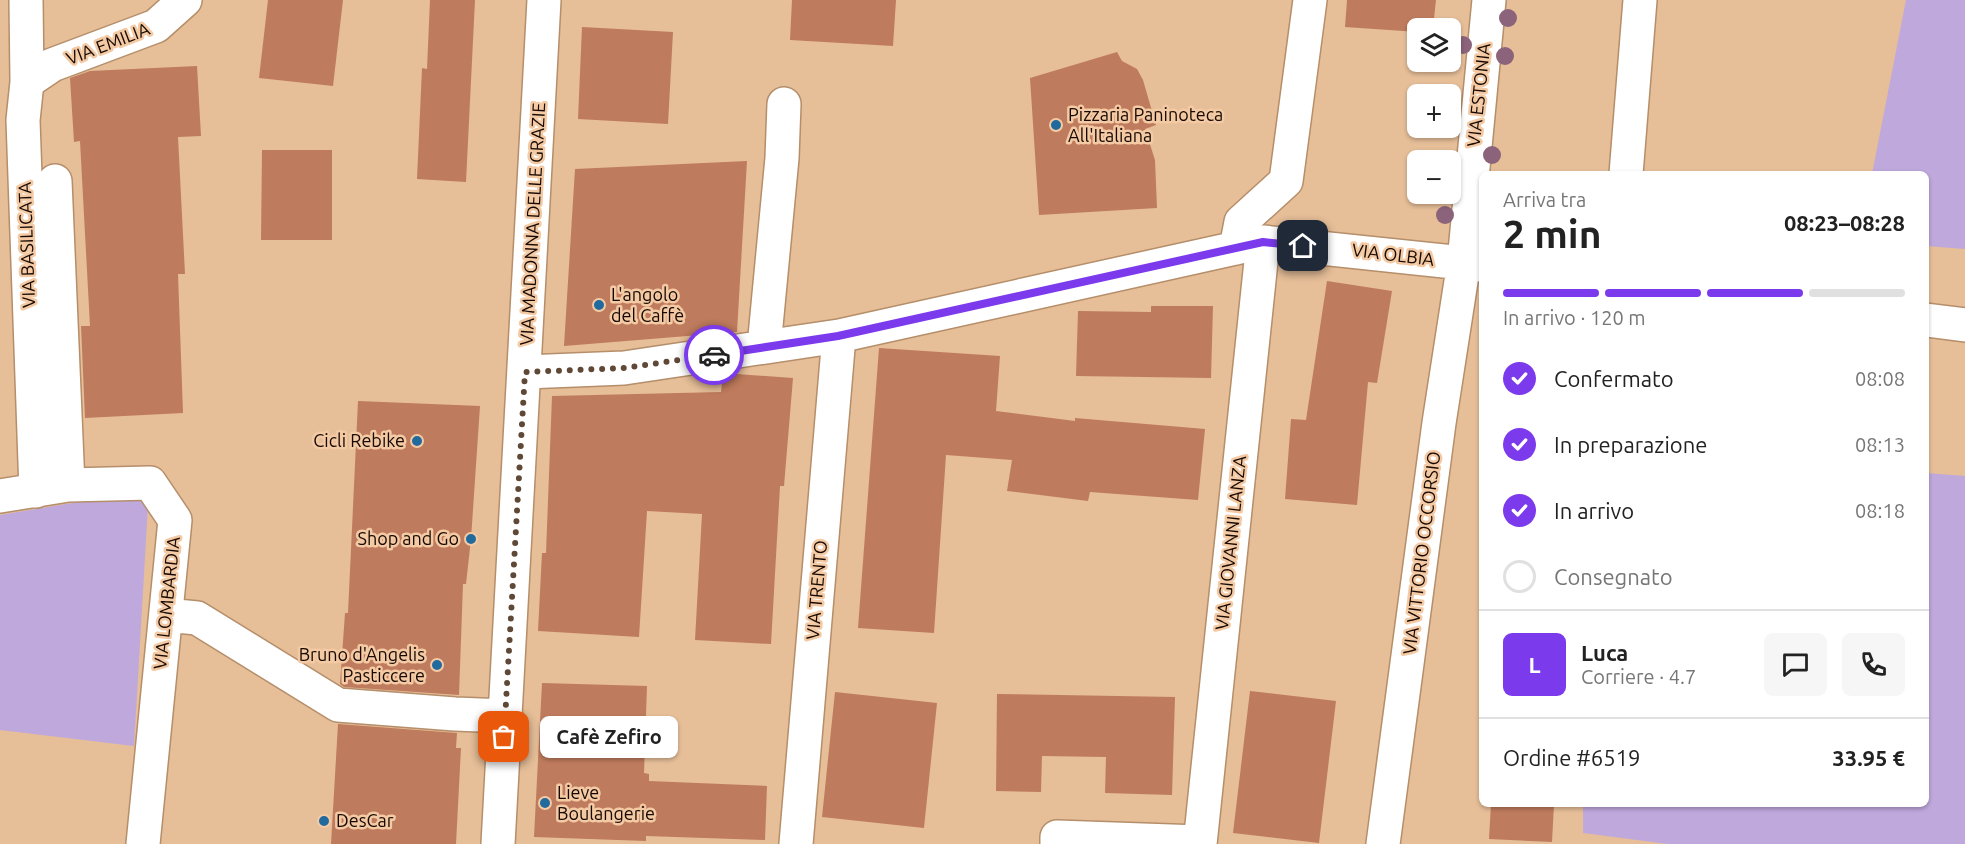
<!DOCTYPE html>
<html lang="it">
<head>
<meta charset="utf-8">
<style>
  :root { --surface:#fff; --page:#f6f6f6; --text:#222; --muted:#767676; --line:#e0e0e0; --accent:#7c3aed }
  body { margin:0; font-family:Ubuntu,sans-serif; background:var(--page); color:var(--text); height:100vh; display:flex; flex-direction:column; font-size:22px; white-space:nowrap }
  * { box-sizing:border-box; margin:0 }
  p { font-size:20px; color:var(--muted) }
  .icon { flex:none; width:33px; height:33px; fill:none; stroke:currentColor; stroke-width:2; stroke-linecap:round; stroke-linejoin:round }
  .map { position:relative; flex:1; overflow:hidden }
  .sheet { position:absolute; left:1479px; top:171px; width:450px; height:636px; display:flex; flex-direction:column; background:var(--surface); border-radius:9px; box-shadow:0 2px 4px #0004 }
  .sheet>* { flex:none }
  .tools { position:absolute; left:1407px; top:18px; display:grid; gap:12px }
  .tools a { display:grid; place-items:center; width:54px; height:54px; border-radius:9px; background:var(--surface); box-shadow:0 2px 4px #0004; font-size:30px }
  .pin { position:absolute; display:grid; place-items:center; width:51px; height:51px; color:#fff; margin:-26px; border-radius:12px; box-shadow:0 3px 9px #0006 }
  .courier { position:absolute; display:grid; place-items:center; width:60px; height:60px; margin:-30px; border:4px solid #7c3aed; border-radius:50%; background:#fff; color:#222; box-shadow:0 2px 8px #0007 }
  .bubble { position:absolute; height:42px; border-radius:9px; background:var(--surface); box-shadow:0 2px 4px #0004; font-size:20px; font-weight:700; line-height:42px; text-align:center }
  .summary em { font-style:normal; font-weight:700 }
  .summary div { display:flex; flex-direction:column-reverse }
  .summary { display:flex; align-items:center; justify-content:space-between; height:102px; padding:0 24px }
  h1 { font-size:39px; font-weight:700; line-height:45px }
  .bar { display:grid; grid-template-columns:repeat(4,1fr); gap:9px 6px; align-content:center; height:72px; padding:0 24px }
  .bar i { height:8px; border-radius:4px; background:var(--line) }
  .bar .current { background:var(--accent) }
  .bar p { grid-column:span 4 }
  .line { display:flex; align-items:center; gap:15px; padding:0 24px; border-top:2px solid var(--line) }
  .line div { flex:1 }
  .round { display:grid; place-items:center; flex:none; width:63px; height:63px; border-radius:9px; background:var(--page) }
  ol { padding:0 24px; list-style:none }
  li { display:flex; align-items:center; gap:18px; height:66px }
  li p { margin-inline-start:auto }
  li .icon { padding:6px; border-radius:50%; background:var(--accent); color:#fff; stroke-width:4 }
  li:last-child { color:var(--muted) }
  li i { width:33px; height:33px; border:3px solid var(--line); border-radius:50% }
  .map>svg:first-child { display:block }
  .green { fill:#bea8dc }
  .building { fill:#bf7b5d }
  .lines { fill:none; stroke-linecap:round; stroke-linejoin:round }
  .minor-casing { stroke:#b58e6a; stroke-width:36 }
  .minor { stroke:#fff; stroke-width:33 }
  .tree { fill:#8b637b }
  .done { stroke:#5f4836; stroke-width:6; stroke-dasharray:0 10.8 }
  .route { stroke:#7c3aed; stroke-width:8 }
  .poi-dot { fill:#216a9e; stroke:#f4caa5; stroke-width:2 }
  .labels { text-anchor:middle; stroke-width:5; stroke-linejoin:round; paint-order:stroke }
  .street-label { font-size:18px; fill:#170901; stroke:#f4caa5 }
  .poi-label { font-size:18px; fill:#170901; stroke:#f4caa5; text-anchor:start }
</style>
</head>
<body>
<div class="map">
<svg width="1965" height="844" viewBox="0 0 1965 844">
  <rect width="100%" height="100%" fill="#e6be98"/>
  <!-- green -->
  <path class="green" d="M1906,0h59v249l-39,-3v-72h-54z
    M1926,473l39,3v368h-297l-85,-11v-29h343z
    M133,493l15,12 -14,241 -134,-16v-215z"/>
  <!-- building -->
  <path class="building" d="M268,0h75l-10,86 -74,-8z
    M430,0h45l-9,182 -49,-3 5,-111 5,1z
    M792,0h104l-3,46 -103,-6z
    M1347,0h89l-3,28h-15v4l-73,-5z
    M582,27l91,5 -5,92 -90,-5z
    M1117,52l5,9 15,8 6,11 13,45 -11,4 10,31 2,48 -118,7 -9,-137z
    M197,66l4,70 -23,1 7,137h-7l5,139 -98,5 -4,-92h9l-10,-185 -6,1 -4,-64 20,-7z
    M262,150h70v90h-71z
    M747,161l-10,171 -173,14 11,-177z
    M1327,281l65,10 -15,92 -9,-1 -11,123 -72,-6 6,-80 15,1z
    M1151,306h62l-2,72 -135,-2 2,-65 73,1z
    M879,348l121,8 -4,55 79,10v-3l130,11 -7,71 -108,-8 -2,9 -81,-10 5,-31 -66,-5 -12,178 -76,-5z
    M723,373l70,5 -9,108h-4l-9,158 -76,-4 7,-126 -55,-3 -8,126 -101,-6 4,-78h4l6,-157 169,-4z
    M358,401l122,5 -9,133 -5,45h-3l-4,111 -115,-8 -4,-3 5,-71h3z
    M542,683l105,3 -3,87 5,1v7l118,5 -2,54 -119,-4v5l-112,-4z
    M1250,691l86,10 -17,142 -86,-10z
    M835,692l102,11 -13,125 -102,-11z
    M997,694l178,3 -3,98 -67,-2 1,-36 -64,-1 -1,36 -45,-1z
    M338,724l119,9 -1,15h5l-5,96h-125z
    M1491,804h63l-2,38 -63,-3z"/>
  <g class="lines">
    <defs>
      <path id="minor" d="M26,0l1,82 -4,38 13,371
        M27,82l25,-17 104,-39 29,-26
        M1626,174l14,-174
        M55,181l13,304
        M1236,248l5,-26 45,-41 24,-181
        M1926,320l39,5
        M764,347l18,-189 2,-54
        M525,372l99,-4 215,-32 424,-94 219,23
        M0,496l68,-11 82,-2 25,37 -32,324
        M166,615l31,3 141,87 117,9 51,2
        M498,844l46,-844
        M796,844l43,-508
        M1057,844v-7l143,5
        M1200,844l63,-602
        M1383,844l56,-421 25,-161 25,-262"/>
    </defs>
    <!-- minor casing -->
    <use href="#minor" class="minor-casing"/>
    <!-- minor -->
    <use href="#minor" class="minor"/>
  </g>
  <!-- trees -->
  <g class="tree">
    <circle cx="1508" cy="18" r="9"/>
    <circle cx="1463" cy="45" r="9"/>
    <circle cx="1505" cy="56" r="9"/>
    <circle cx="1492" cy="155" r="9"/>
    <circle cx="1445" cy="215" r="9"/>
  </g>
  <g class="lines">
    <!-- done -->
    <path class="done" d="M504,737l21,-365 99,-4 90,-13"/>
    <!-- route -->
    <path class="route" d="M714,355l124,-19 425,-94 40,4"/>
  </g>
  <!-- markers -->
  <g class="poi-dot">
    <circle cx="1056" cy="125" r="6"/>
    <circle cx="599" cy="305" r="6"/>
    <circle cx="417" cy="441" r="6"/>
    <circle cx="471" cy="539" r="6"/>
    <circle cx="437" cy="665" r="6"/>
    <circle cx="545" cy="803" r="6"/>
    <circle cx="324" cy="821" r="6"/>
  </g>
  <g class="labels">
    <!-- street labels -->
    <g class="street-label">
      <text transform="translate(108 44) rotate(-21)" y="6">VIA EMILIA</text>
      <text transform="translate(1479 95) rotate(-84)" y="6">VIA ESTONIA</text>
      <text transform="translate(533 224) rotate(-87)" y="6">VIA MADONNA DELLE GRAZIE</text>
      <text transform="translate(27 245) rotate(-92)" y="6">VIA BASILICATA</text>
      <text transform="translate(1393 255) rotate(7)" y="6">VIA OLBIA</text>
      <text transform="translate(1231 543) rotate(-84)" y="6">VIA GIOVANNI LANZA</text>
      <text transform="translate(1422 553) rotate(-83)" y="6">VIA VITTORIO OCCORSIO</text>
      <text transform="translate(817 590) rotate(-85)" y="6">VIA TRENTO</text>
      <text transform="translate(167 603) rotate(-84)" y="6">VIA LOMBARDIA</text>
    </g>
    <!-- poi labels -->
    <g class="poi-label">
      <text x="1068" y="121">Pizzaria Paninoteca<tspan x="1068" dy="21">All'Italiana</tspan></text>
      <text x="611" y="301">L'angolo<tspan x="611" dy="21">del Caffè</tspan></text>
      <text x="405" y="447" text-anchor="end">Cicli Rebike</text>
      <text x="459" y="545" text-anchor="end">Shop and Go</text>
      <text x="425" y="661" text-anchor="end">Bruno d'Angelis<tspan x="425" dy="21">Pasticcere</tspan></text>
      <text x="557" y="799">Lieve<tspan x="557" dy="21">Boulangerie</tspan></text>
      <text x="336" y="827">DesCar</text>
    </g>
  </g>
</svg>
<div class="tools">
<a><svg class="icon" aria-label="layers" viewBox="0 0 24 24"><path d="M12 4l9 5-9 5-9-5zM3 14l9 5 9-5"/></svg></a>
<a>+</a>
<a>−</a>
</div>
<div class="pin" style="left:504px;top:737px;background:#ea580c"><svg class="icon" aria-label="bag" viewBox="0 0 24 24"><path d="M5 8h14l-1 12H6zM9 8a3 3 0 0 1 6 0"/></svg></div>
<div class="pin" style="left:1303px;top:246px;background:#1f2937"><svg class="icon" aria-label="home" viewBox="0 0 24 24"><path d="M3 11l9-7 9 7M6 9v11h12V9"/></svg></div>
<div class="courier" style="left:714px;top:355px"><svg class="icon" aria-label="car" viewBox="0 0 24 24"><path d="M5 17H2v-5l4-1 3-4h7l3 4 3 1v5h-3M9 17h6M6 11h13"/><circle cx="7" cy="17" r="2"/><circle cx="17" cy="17" r="2"/></svg></div>
<div class="bubble" style="left:540px;top:716px;width:138px">Cafè Zefiro</div>
<section class="sheet">
<div class="summary"><div><h1>2 min</h1><p>Arriva tra</p></div><em>08:23–08:28</em></div>
<div class="bar"><i class="current"></i><i class="current"></i><i class="current"></i><i></i><p>In arrivo · 120 m</p></div>
<ol>
<li><svg class="icon" aria-label="check" viewBox="0 0 24 24"><path d="M5 12l5 5 9-10"/></svg>Confermato<p>08:08</p></li>
<li><svg class="icon" aria-label="check" viewBox="0 0 24 24"><path d="M5 12l5 5 9-10"/></svg>In preparazione<p>08:13</p></li>
<li><svg class="icon" aria-label="check" viewBox="0 0 24 24"><path d="M5 12l5 5 9-10"/></svg>In arrivo<p>08:18</p></li>
<li><i></i>Consegnato</li>
</ol>
<div class="line" style="height:108px"><b class="round" style="background:var(--accent);color:#fff">L</b><div><b>Luca</b><p>Corriere · 4.7</p></div><a class="round"><svg class="icon" aria-label="chat" viewBox="0 0 24 24"><path d="M4 5h16v11H9l-5 4z"/></svg></a><a class="round"><svg class="icon" aria-label="phone" viewBox="0 0 24 24"><path d="M5 4h4l2 5-3 2q2 4 5 5l2-3 5 2v4C11 20 4 13 5 4z"/></svg></a></div>
<div class="line" style="height:78px"><div>Ordine #6519</div><b>33.95 €</b></div>
</section>
</div>
</body>
</html>
